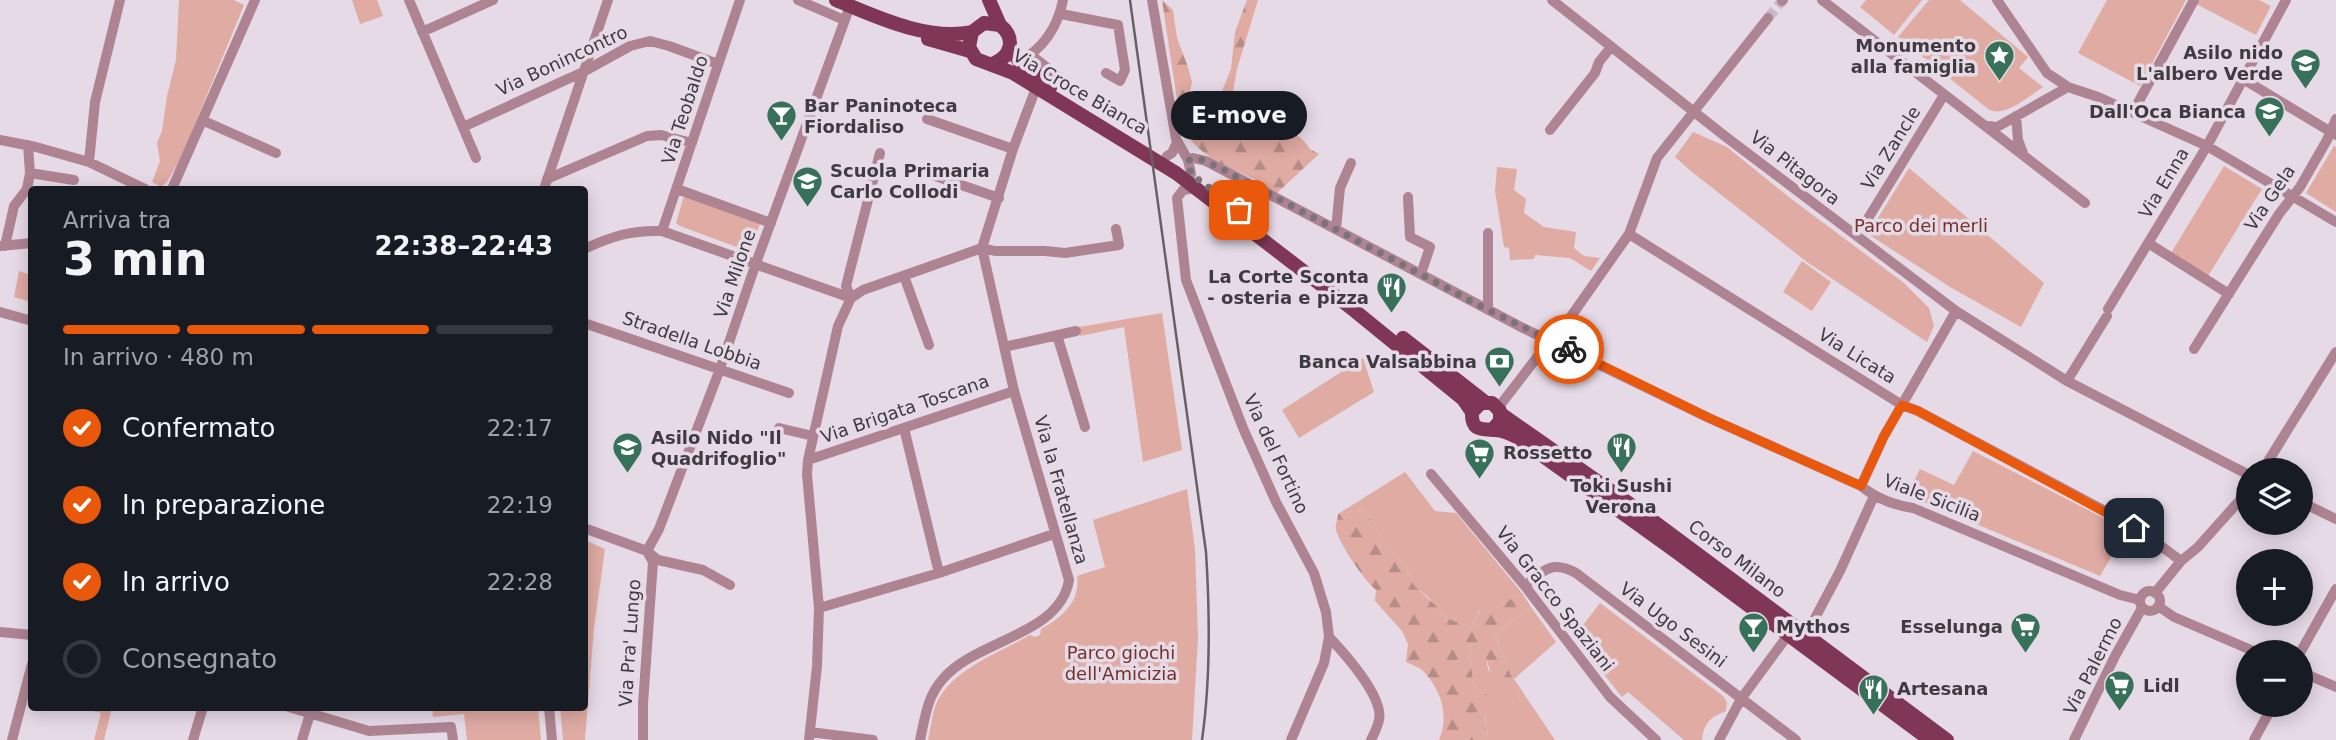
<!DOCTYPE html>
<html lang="it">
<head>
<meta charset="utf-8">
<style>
  :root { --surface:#171b24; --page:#242831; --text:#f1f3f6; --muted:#9ea1a6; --line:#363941; --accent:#ea580c }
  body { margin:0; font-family:"DejaVu Sans",sans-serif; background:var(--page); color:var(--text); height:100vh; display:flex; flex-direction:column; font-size:26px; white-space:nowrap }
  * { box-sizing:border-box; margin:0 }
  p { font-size:23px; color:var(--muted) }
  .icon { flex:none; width:38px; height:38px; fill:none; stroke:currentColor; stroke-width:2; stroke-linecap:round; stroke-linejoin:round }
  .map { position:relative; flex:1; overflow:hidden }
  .details { position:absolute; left:28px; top:186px; width:560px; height:525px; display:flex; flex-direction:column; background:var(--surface); border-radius:7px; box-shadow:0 4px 18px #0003 }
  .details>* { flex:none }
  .controls { position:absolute; left:2236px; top:458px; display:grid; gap:14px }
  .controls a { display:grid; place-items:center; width:77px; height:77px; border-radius:50%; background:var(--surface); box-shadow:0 4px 18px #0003; font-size:35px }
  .pin { position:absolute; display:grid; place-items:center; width:60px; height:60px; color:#fff; margin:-30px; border-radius:14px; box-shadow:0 4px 10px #0006 }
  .courier { position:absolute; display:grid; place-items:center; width:70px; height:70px; margin:-35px; border:5px solid #ea580c; border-radius:50%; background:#fff; color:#222; box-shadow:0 2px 9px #0007 }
  .bubble { position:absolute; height:49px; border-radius:24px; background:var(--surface); box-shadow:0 4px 18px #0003; font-size:23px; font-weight:700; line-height:49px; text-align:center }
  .overview em { font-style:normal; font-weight:700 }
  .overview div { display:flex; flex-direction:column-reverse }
  .overview { display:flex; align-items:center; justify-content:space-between; height:119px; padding:0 35px }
  h1 { font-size:46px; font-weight:700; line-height:52px }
  .bar { display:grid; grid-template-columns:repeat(4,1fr); gap:10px 7px; align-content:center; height:84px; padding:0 35px }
  .bar i { height:9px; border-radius:5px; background:var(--line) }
  .bar .selected { background:var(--accent) }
  .bar p { grid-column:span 4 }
  ol { padding:0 35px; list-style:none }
  li { display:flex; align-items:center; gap:21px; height:77px }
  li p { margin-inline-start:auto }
  li .icon { padding:7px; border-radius:50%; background:var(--accent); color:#fff; stroke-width:4 }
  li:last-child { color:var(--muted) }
  li i { width:38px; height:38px; border:4px solid var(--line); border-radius:50% }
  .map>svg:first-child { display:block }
  .green { fill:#dfaba3 }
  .forest { fill:url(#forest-firs) }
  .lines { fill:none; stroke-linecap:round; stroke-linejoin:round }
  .minor-tunnel { stroke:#c5bac5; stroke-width:10; stroke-dasharray:10 5; stroke-linecap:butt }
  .minor { stroke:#af8492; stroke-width:10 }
  .major { stroke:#803755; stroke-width:14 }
  .rail { stroke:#676067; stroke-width:2.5 }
  .done { stroke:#7a737a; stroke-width:7; stroke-dasharray:0 12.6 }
  .route { stroke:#ea580c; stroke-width:9 }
  .labels { text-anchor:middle; stroke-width:7; stroke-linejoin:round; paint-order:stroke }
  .poi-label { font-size:18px; font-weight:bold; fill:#403b40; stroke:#e6dae6; text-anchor:start }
  .street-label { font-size:18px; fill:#403b40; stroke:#e6dae6 }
  .park-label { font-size:18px; fill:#74322a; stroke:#e6dae6 }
</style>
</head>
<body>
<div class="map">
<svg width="2336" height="740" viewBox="0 0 2336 740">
  <defs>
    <pattern id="forest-firs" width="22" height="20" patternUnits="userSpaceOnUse" patternTransform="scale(1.75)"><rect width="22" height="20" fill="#dfaba3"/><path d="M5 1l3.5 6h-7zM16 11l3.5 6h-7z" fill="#b68c86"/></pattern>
  </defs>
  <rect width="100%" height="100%" fill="#e6dae6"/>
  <!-- green -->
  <path class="green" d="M179,0h55l10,5 -63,153 -14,24 -6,5 -9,-5 8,-21 -3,-18 5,-12 5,-35 9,-36z
    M352,0h25l6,16 -23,8z
    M1866,0h56l-28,35 -34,-28z
    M1929,0h31l68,57 -9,11 24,19c-14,9 -39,32 -55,22l-90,-72z
    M2107,0h79l-46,86 -62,-33z
    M2199,0h60l12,6 -15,29 -60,-31z
    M1693,132l34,15 63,51 114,85 25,25 5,18 -7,16 -120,-80 -115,-90 -17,-15z
    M2334,146l2,1v65l-30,-19z
    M2224,166l38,23 -54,87 -37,-23z
    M1497,167l20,2 -3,21 12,9 -2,14 20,14 32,5 -2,16 10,8 16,2 -9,13 -21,-13 -35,-3 -1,4 -24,1 -1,-12 -5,-1 -9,-56z
    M1909,168l135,115 -23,44 -71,-40 -82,-53z
    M684,196l76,28 -9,23 -9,2 -62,-23 -4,-3z
    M1802,261l29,21 -19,29 -29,-19z
    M19,271l12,4 -2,14 2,1v12l-17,-5z
    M1162,313l20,137 -39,12 -19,-135 -44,9 -1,-9z
    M1363,358l11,34 -75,46 -17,-28z
    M1973,451l154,79 -27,46 -193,-81 13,-26 34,16z
    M1405,472l30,39 21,2 66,80 -28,15 -14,2 -9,19 -34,-16 -7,-14 -16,-14 -7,-16 -26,-29 -7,-18 -12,-12 -24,4z
    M1187,489l8,60 3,89 -6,102h-264c3,-12 4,-27 9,-38 16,-33 62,-49 93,-67l5,2 5,-2 1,-6c21,-11 40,-28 36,-53l28,-9 -12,-47z
    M585,540l20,9 -11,79 -9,112h-22l-3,-33h24z
    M1600,603l123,93 4,6 -1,9c-16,6 -22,12 -24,29h-18l-56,-48 -6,5 -48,-60z
    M1531,607l25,35 -42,37 41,61h-68l-3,-48 -9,-3c-2,-9 -6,-34 -6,-42l7,-4 9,9 3,17 6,8 2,9 24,12 -25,-64z
    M77,707h35l-8,33h-10l7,-27z
    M432,707h106l3,33h-74l-3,-26 -31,3z"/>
  <!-- forest -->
  <path class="forest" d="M1162,0l11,10 4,28 11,29 4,15 -2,9 8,17 18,-2 15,-37 4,-37 12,-32h11l-21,69 -5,28c19,20 65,28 78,52l9,5 -43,40 -18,-8 2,-4c-23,-12 -60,-24 -72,-47l-6,-2z
    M1362,510l12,12 7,18 26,29 7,16 23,22v6l34,16 11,-22 12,1 28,-15 9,14 -36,27 25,64 -7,4c-5,-4 -14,-10 -17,-16 -8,-16 -7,-30 -20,-43l-7,4c0,8 4,33 6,42l9,3 12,10 -11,13 2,25h-48c10,-23 3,-48 -14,-67 -4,-5 -12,-8 -19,-11l2,-18 -6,-13 -27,-30 1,-11c-12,-10 -36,-45 -40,-60 -1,-4 2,-12 2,-16z"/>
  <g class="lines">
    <!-- minor-tunnel -->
    <path class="minor-tunnel" d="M1768,18l14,-17"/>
    <!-- minor -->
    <path class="minor" d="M409,0l67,158
      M798,0l46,20
      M1152,0l24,139 12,21 3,14
      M1552,0l174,137 230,174 111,70 182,94
      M1822,0l263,203
      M1997,0l50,73 21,14
      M1782,1l1,-1
      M1061,14l57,11 7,45 -5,11 -14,-8
      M422,32l71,-32
      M1031,55l35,28
      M1019,61c24,-11 39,-35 44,-61
      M2243,79l93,56
      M2133,112l61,-112
      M2016,116l2,24 5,13
      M927,119l86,30
      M204,121l72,32
      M1988,126l9,1 71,-40 30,10 109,49 129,76
      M463,127l120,-55 47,-26 20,-5 19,5 49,18
      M1550,130l45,-57 4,-11 12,-15
      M0,140l36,7 53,15 56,27
      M1167,156l5,-3 5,-11
      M1188,160l5,-2 13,3 319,168 184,89 152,68c16,13 32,19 52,22l207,87 20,5
      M89,162l6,-60 25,-102
      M912,168l87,30
      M30,173l44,7
      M547,179l100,-43 14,-1 31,8
      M1196,188l-13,2 -6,8 9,82 57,148 33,74 38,71 12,39 3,25 -5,26 -33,77
      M172,189l83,-189
      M544,189l64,-189
      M677,189l94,34
      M1408,197l2,40 20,10 -9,27
      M1867,220l77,-125
      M1336,229l4,-41 11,-25
      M662,231l78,-231
      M1629,234l273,171 16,6 202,108 29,18 32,24
      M2148,243l81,51
      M0,246l32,-3
      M5,246l9,-40 13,-17 3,-16 -2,-28
      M982,248l31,-99 23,-61
      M982,248l13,3h50l20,2 54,-8 -3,-16
      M584,249c29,-13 47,-19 78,-18l189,67
      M904,276l25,69
      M851,298l-5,-12 34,-133
      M2108,309l99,-163 79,-146
      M1488,310v-77
      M0,312l32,9
      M584,323l205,70
      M1057,335l28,92
      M1004,347l72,-16
      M2194,349l85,-135 21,-27 27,-47 9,-21
      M2067,381l40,-65
      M1498,408l47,-61 15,-15 69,-98 28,-76 111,-140
      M779,428l34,8
      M904,428l35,145
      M808,460l206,-69
      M2262,471l74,-119
      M1431,474l94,112 85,111 46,43
      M1861,486l23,-50 72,-125
      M2301,502l35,17
      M584,528l63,23 11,9 45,10 27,15
      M647,551l12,-22 61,-160 36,-106 94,-257
      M1525,586c19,-16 26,-26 51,-13l220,167
      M2140 601a10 10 0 1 1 20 0a10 10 0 1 1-20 0Z
      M2155,593l26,-32 17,-14 51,-57
      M2158,606l16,11 84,36
      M819,608l120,-35 115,-39
      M0,632l32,3
      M1806,635l34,-64 34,-75
      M1329,637c15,16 55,60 50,83 -1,6 -5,14 -8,20
      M2300,653l36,-64
      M2301,672l35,15
      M289,707l80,24 82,-4 2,13
      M549,707l3,33
      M810,732l63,8
      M12,740l20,-76
      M193,740l10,-33
      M302,740l8,-26
      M643,740v-36l10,-142 -6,-11
      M809,740l8,-74 2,-58 -12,-134 1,-14 30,-134 13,-28 12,-8 119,-42
      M920,740c5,-22 7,-43 22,-60 32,-40 118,-44 127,-100l-55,-189 -32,-143
      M1719,740l22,-41 47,-64
      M2074,740l41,-84 27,-48
      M2254,740l19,-35"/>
    <!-- major -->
    <path class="major" d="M836,0c41,17 91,41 136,32
      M989,0l11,25
      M928,39l42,12
      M1010,49l9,12 32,25
      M992,64c20,-7 24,-26 8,-39l-16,-2 -12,9 -3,15 7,12 37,14 163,100 179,138 108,88 9,13
      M1403,338l82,64
      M1501,414l136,95 310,231
      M1493,429l7,-8v-10l-8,-8h-11l-9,9c-1,19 9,17 23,18 8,0 16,4 23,8l160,115 252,187"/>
    <!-- rail -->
    <path class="rail" d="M1130,0l76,552c4,63 5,125 -4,188"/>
  </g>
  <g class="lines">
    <!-- done -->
    <path class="done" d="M1239,210l-48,-36 -3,-14 12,-1 22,10 266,141 81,39"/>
    <!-- route -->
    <path class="route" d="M1569,349l140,69 152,68 23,-50 18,-31 16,6 216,117"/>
  </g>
  <!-- icons -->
  <defs>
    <symbol id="sight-pin" viewBox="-11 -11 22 30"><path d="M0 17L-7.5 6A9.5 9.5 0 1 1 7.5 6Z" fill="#377159" stroke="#e6dae6"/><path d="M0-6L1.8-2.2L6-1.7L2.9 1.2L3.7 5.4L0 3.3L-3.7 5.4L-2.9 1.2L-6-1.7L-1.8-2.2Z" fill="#fff"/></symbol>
    <symbol id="school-pin" viewBox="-11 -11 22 30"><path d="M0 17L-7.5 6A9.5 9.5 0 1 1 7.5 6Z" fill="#377159" stroke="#e6dae6"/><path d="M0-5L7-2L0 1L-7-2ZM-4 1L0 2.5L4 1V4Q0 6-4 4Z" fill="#fff"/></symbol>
    <symbol id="bar-pin" viewBox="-11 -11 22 30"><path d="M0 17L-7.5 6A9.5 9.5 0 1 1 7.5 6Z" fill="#377159" stroke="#e6dae6"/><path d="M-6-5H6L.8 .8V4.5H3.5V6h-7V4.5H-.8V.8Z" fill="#fff"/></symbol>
    <symbol id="restaurant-pin" viewBox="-11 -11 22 30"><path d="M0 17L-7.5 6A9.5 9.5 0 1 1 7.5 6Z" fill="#377159" stroke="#e6dae6"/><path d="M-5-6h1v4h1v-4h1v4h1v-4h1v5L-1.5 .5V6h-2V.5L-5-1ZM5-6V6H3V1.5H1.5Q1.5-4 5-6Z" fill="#fff"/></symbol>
    <symbol id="bank-pin" viewBox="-11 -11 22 30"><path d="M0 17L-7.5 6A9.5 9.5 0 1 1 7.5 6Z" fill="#377159" stroke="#e6dae6"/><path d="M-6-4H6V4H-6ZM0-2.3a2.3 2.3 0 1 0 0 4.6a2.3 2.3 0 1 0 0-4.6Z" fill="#fff"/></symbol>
    <symbol id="supermarket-pin" viewBox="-11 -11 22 30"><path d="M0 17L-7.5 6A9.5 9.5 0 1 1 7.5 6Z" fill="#377159" stroke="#e6dae6"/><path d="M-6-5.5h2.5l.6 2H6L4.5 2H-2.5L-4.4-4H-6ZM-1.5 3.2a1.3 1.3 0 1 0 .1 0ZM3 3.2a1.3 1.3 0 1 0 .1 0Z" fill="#fff"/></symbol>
  </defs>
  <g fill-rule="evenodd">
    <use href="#sight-pin" x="1982" y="38" width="35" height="47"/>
    <use href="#school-pin" x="2288" y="46" width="35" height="47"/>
    <use href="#school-pin" x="2252" y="94" width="35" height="47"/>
    <use href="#bar-pin" x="764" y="98" width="35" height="47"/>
    <use href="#school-pin" x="790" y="164" width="35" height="47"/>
    <use href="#restaurant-pin" x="1374" y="270" width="35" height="47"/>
    <use href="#bank-pin" x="1482" y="344" width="35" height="47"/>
    <use href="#school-pin" x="610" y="430" width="35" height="47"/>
    <use href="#restaurant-pin" x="1604" y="430" width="35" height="47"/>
    <use href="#supermarket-pin" x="1462" y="436" width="35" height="47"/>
    <use href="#bar-pin" x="1736" y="610" width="35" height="47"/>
    <use href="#supermarket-pin" x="2008" y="610" width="35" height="47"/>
    <use href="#supermarket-pin" x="2102" y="668" width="35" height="47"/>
    <use href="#restaurant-pin" x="1856" y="672" width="35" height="47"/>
  </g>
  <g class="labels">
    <!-- poi labels -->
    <g class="poi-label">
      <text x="1976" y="52" text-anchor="end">Monumento<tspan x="1976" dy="21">alla famiglia</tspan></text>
      <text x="2283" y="59" text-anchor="end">Asilo nido<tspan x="2283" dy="21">L'albero Verde</tspan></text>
      <text x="804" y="112">Bar Paninoteca<tspan x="804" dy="21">Fiordaliso</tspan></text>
      <text x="2246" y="118" text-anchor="end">Dall'Oca Bianca</text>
      <text x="830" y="177">Scuola Primaria<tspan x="830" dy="21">Carlo Collodi</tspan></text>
      <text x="1369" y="283" text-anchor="end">La Corte Sconta<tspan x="1369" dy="21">- osteria e pizza</tspan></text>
      <text x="1477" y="368" text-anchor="end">Banca Valsabbina</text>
      <text x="651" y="444">Asilo Nido "Il<tspan x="651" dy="21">Quadrifoglio"</tspan></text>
      <text x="1503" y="459">Rossetto</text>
      <text x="1621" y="492" text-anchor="middle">Toki Sushi<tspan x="1621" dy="21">Verona</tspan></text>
      <text x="1776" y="633">Mythos</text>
      <text x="2003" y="633" text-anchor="end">Esselunga</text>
      <text x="2143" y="692">Lidl</text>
      <text x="1897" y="695">Artesana</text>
    </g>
    <!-- street labels -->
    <g class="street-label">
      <text transform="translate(562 61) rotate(-25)" y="6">Via Bonincontro</text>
      <text transform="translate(1080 92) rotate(30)" y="6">Via Croce Bianca</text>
      <text transform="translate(685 110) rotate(-72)" y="6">Via Teobaldo</text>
      <text transform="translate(1891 148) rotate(-58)" y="6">Via Zancle</text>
      <text transform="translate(1795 168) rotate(38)" y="6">Via Pitagora</text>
      <text transform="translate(2164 183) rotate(-59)" y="6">Via Enna</text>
      <text transform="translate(2270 198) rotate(-56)" y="6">Via Gela</text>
      <text transform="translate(735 274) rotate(-71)" y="6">Via Milone</text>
      <text transform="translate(692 341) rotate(19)" y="6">Stradella Lobbia</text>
      <text transform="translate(1857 356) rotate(32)" y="6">Via Licata</text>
      <text transform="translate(905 409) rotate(-19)" y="6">Via Brigata Toscana</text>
      <text transform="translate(1276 454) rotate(65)" y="6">Via del Fortino</text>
      <text transform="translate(1061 490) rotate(74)" y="6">Via la Fratellanza</text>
      <text transform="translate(1932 498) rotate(21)" y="6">Viale Sicilia</text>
      <text transform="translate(1737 559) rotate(37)" y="6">Corso Milano</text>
      <text transform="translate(1555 599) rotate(52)" y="6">Via Gracco Spaziani</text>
      <text transform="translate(1673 625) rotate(37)" y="6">Via Ugo Sesini</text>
      <text transform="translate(630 643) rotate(-86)" y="6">Via Pra' Lungo</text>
      <text transform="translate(2093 666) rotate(-63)" y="6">Via Palermo</text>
    </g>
    <!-- park labels -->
    <g class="park-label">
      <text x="1921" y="232">Parco dei merli</text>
      <text x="1121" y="659">Parco giochi<tspan x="1121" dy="21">dell'Amicizia</tspan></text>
    </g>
  </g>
</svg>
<div class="controls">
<a><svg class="icon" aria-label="layers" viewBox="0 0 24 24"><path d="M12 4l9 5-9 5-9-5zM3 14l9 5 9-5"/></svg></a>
<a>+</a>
<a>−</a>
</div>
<div class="pin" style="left:1239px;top:210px;background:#ea580c"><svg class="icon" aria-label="bag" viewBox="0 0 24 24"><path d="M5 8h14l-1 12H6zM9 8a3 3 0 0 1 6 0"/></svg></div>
<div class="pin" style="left:2134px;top:528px;background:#1f2937"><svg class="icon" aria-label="home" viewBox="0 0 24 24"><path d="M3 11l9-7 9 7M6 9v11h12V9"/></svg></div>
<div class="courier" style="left:1569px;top:349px"><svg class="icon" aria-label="bike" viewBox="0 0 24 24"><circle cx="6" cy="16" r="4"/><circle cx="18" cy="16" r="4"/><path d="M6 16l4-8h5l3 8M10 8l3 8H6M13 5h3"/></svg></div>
<div class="bubble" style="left:1171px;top:91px;width:136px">E-move</div>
<section class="details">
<div class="overview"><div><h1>3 min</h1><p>Arriva tra</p></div><em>22:38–22:43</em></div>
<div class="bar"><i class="selected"></i><i class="selected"></i><i class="selected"></i><i></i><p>In arrivo · 480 m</p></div>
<ol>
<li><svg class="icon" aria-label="check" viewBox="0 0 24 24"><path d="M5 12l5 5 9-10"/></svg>Confermato<p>22:17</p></li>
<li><svg class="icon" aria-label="check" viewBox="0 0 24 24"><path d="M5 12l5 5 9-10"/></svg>In preparazione<p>22:19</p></li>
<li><svg class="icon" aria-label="check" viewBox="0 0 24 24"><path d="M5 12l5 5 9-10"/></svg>In arrivo<p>22:28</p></li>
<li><i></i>Consegnato</li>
</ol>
</section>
</div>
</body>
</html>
